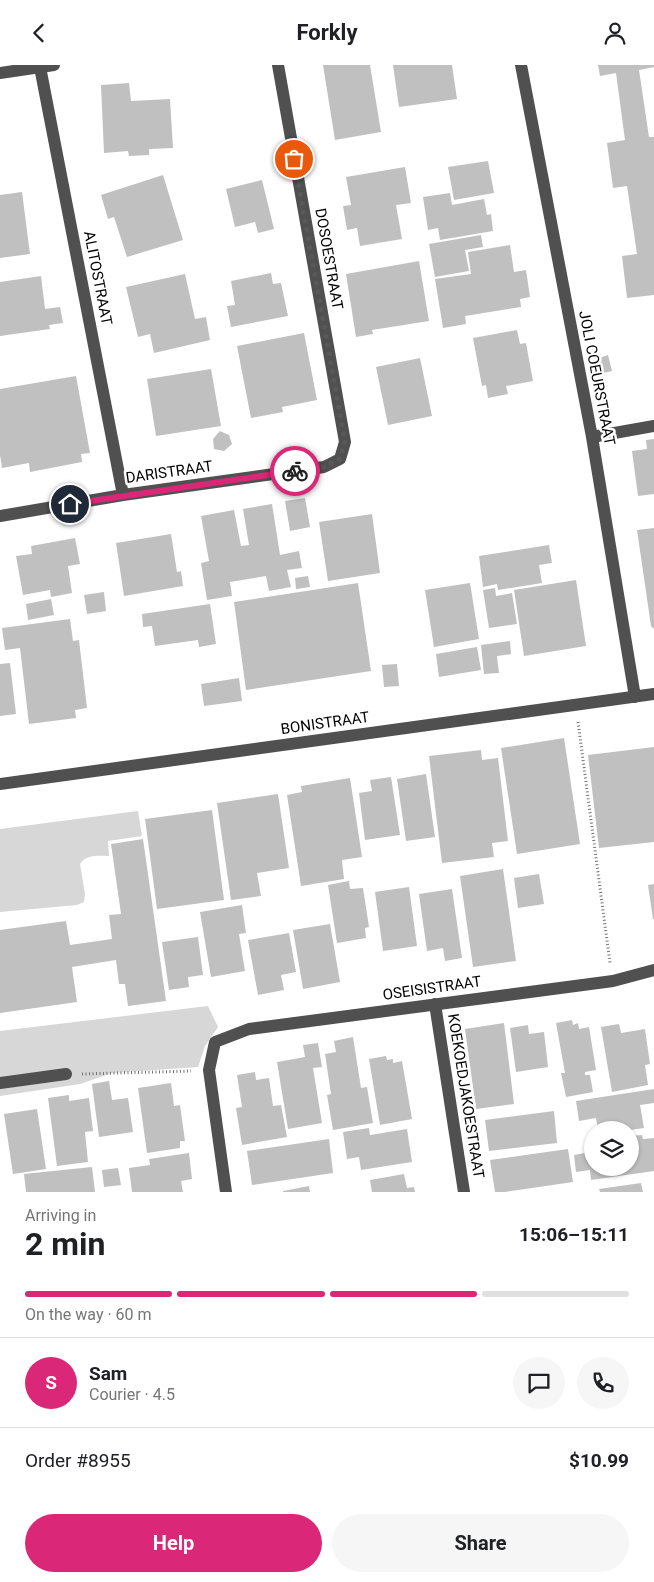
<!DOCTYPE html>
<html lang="en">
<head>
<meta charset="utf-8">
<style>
  :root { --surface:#fff; --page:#f6f6f6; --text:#202124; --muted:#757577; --line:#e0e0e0; --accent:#db2777 }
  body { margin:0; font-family:Roboto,sans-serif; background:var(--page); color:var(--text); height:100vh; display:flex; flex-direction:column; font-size:19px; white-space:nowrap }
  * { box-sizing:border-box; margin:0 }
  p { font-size:16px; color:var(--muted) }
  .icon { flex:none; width:28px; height:28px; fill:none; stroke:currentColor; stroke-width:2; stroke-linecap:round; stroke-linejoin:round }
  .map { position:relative; height:1127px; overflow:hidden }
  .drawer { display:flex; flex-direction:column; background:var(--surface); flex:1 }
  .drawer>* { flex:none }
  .controls { position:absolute; left:584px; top:1056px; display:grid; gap:10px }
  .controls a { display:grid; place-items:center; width:55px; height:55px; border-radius:50%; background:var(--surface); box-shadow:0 1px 4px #0004; font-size:25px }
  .pin { position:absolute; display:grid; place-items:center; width:42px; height:42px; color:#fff; margin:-21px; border:2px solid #fff; border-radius:50%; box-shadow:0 1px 5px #0007 }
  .courier { position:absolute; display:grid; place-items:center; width:50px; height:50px; margin:-25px; border:4px solid #db2777; border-radius:50%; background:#fff; color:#222; box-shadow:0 1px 6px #0007 }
  .headline em { font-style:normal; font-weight:700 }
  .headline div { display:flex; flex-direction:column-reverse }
  .headline { display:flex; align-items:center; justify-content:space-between; height:85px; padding:0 25px }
  h1 { font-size:32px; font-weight:700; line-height:38px }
  .bar { display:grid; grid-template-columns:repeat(4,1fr); gap:8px 5px; align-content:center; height:60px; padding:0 25px }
  .bar i { height:6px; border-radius:4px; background:var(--line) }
  .bar .selected { background:var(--accent) }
  .bar p { grid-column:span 4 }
  .line { display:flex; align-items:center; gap:12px; padding:0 25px; border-top:1px solid var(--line) }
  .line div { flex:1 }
  .round { display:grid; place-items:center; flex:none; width:52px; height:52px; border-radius:26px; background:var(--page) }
  .cta { display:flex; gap:10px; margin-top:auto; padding:10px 25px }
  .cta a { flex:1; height:58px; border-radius:30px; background:var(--accent); color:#fff; font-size:20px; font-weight:700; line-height:58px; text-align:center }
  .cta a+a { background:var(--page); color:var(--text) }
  header { display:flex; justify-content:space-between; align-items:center; height:65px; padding:0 25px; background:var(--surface); font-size:22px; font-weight:700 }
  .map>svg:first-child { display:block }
  .green { fill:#d7d7d7 }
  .building { fill:#c0c0c0 }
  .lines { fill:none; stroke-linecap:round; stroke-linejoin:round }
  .path { stroke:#727272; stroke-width:3; stroke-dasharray:1 2.5; stroke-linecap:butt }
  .minor { stroke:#505050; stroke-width:12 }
  .done { stroke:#595959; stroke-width:5; stroke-dasharray:0 9 }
  .route { stroke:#db2777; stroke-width:6 }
  .labels { text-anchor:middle; stroke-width:5; stroke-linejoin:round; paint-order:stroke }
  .street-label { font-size:15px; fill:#000; stroke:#fff }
</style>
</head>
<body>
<header><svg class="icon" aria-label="back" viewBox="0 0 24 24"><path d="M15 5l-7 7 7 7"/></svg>Forkly<svg class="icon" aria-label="person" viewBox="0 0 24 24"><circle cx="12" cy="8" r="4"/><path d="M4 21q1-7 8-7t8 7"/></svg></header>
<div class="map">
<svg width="654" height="1127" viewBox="0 0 654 1127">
  <rect width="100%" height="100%" fill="#fff"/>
  <!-- green -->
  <path class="green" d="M138,746l4,25 -34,5 1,15c-11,0 -22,-2 -29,8l5,30 -1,8 -7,3 -77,7v-83z
    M208,941l10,21 -13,19 -7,21 -86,6 -32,11 -80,12v-65z"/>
  <!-- building -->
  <path class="building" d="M323,0h47l11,67 -46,8z
    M393,0h59l5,34 -58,8z
    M598,0h56v2l-15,3 10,67h5v158l-27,3 -5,-42 15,-2 -10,-68 -14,2 -6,-45 18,-3 -9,-67 -16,3z
    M129,18l2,18 39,-2 3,49 -24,1v6l-20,1 -1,-5 -24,2 -3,-68z
    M488,96l6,32 -40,7 -6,-33z
    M405,102l6,36 -15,2 6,34 -42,7 -3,-18 -10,2 -4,-24 8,-1 -5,-28z
    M163,110l20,65 -56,17 -13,-40 -6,2 -7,-24z
    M262,115l12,49 -16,4 -3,-11 -20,5 -9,-38z
    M22,127l8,62 -30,4v-63z
    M450,128l2,12 32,-6 3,16 4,-1 2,17 -53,9 -2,-12 -10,2 -5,-33z
    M481,170l2,12 -18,3 4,21 -34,6 -6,-33z
    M510,180l4,27 12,-2 4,27 -10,2 1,8 -56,9 1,8 -23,4 -8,-49 36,-5 -3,-22z
    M419,196l10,60 -57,9 1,4 -17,3 -10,-63z
    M271,208l2,11 8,-1 7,33 -57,11 -4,-21 8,-1 -4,-24z
    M185,209l10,45 11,-2 4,23 -56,13 -4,-19 -12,3 -12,-50z
    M41,211l4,33 15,-2 3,16 -14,2 1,4 -50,7v-54z
    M517,265l3,14 6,-1 7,38 -27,5 2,8 -20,4 -2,-13 -4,1 -9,-48z
    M304,268l13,67 -35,7 1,5 -32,6 -14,-72z
    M608,290l4,16 -13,3 -3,-15z
    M420,293l12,58 -44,9 -12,-58z
    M211,304l10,57 -65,10 -9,-57z
    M76,311l14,77 -9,1 1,8 -52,10 -1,-9 -27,5 -2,-13v-66z
    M220,366l9,4 3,9 -8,7 -10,-2 -1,-10z
    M654,374v55l-16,2 -6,-45 15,-2 -1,-9z
    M305,433l5,29 -20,4 -5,-30z
    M272,439l8,51 19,-4 3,17 -15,2 4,17 -22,4 -3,-15 -36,6 2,14 -25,4 -6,-37 8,-2 -8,-45 33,-6 7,36 8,-1 -6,-36z
    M372,449l8,59 -52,8 -9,-59z
    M654,463v101l-3,-3 -14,-96z
    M171,469l6,38 4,-1 2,15 -59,10 -8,-53z
    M75,473l5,26 -12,2 4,27 -21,4 -1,-7 -27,5 -7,-39 16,-2 -1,-8z
    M549,480l3,18 -13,2 3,18 -44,7 -1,-6 -14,3 -4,-31z
    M308,511l2,11 -14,2 -1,-11z
    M576,515l10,66 -62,10 -10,-66z
    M358,518l13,88 -125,19 -12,-88z
    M470,518l9,56 -45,8 -9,-57z
    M495,523l1,8 16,-3 5,31 -28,4 -6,-38z
    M104,527l2,19 -19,3 -3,-19z
    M51,534l3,16 -26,5 -2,-16z
    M210,539l6,40 -17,3 -1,-7 -43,6 -3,-20 -9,1 -1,-13z
    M70,554l3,22 6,-1 8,68 -12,2 1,8 -47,6 -9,-76 -15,2 -3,-22z
    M510,576l1,13 -14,2 2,17 -15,1 -3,-29z
    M477,582l4,23 -42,7 -3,-23z
    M10,598l6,51 -16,2v-52z
    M397,599l2,22 -15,1 -2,-22z
    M239,613l3,23 -38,5 -3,-22z
    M564,673l16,106 -63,10 -16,-106z
    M654,682v95l-55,6 -11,-93z
    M481,685l1,10 16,-2 10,83 -16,2 2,14 -52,6 -13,-107z
    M426,709l9,63 -29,4 -9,-62z
    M391,712l9,58 -35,5 -6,-47 13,-2 -2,-11z
    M350,713l12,79 -20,3 2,19 -43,7 -14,-91 15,-3 -1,-6z
    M278,729l11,74 -32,5 4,23 -30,4 -14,-97z
    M212,745l12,90 -67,9 -12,-90z
    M143,774l23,162 -38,5 -3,-22h-6l-3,-24 -44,7 5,35 -77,11v-83l66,-9 4,24 42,-6 -3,-24 12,-1 -10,-70z
    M503,804l13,92 -43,6 -13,-91z
    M539,809l5,30 -26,4 -4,-30z
    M349,816l1,8 13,-1 6,39 -4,1 1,10 -29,5 -9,-58z
    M654,819v35h-1l-5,-34z
    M409,822l8,59 -34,5 -8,-59z
    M452,824l10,69 -17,3 -2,-13 -16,3 -8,-57z
    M242,840l4,28 -7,1 6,37 -34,6 -11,-65z
    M330,859l10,58 -37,7 -10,-59z
    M289,868l7,39 -15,3 3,15 -26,5 -10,-55z
    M198,872l5,38 -15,2 1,10 -20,3 -7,-48z
    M572,955l1,5 5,-2 1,6 10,-2 7,43 -11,2v3h5l3,17 -27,5 -5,-24h4l-9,-50z
    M504,958l10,81 -38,5 -11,-80z
    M619,959l2,9 24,-4 5,35 -5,1 3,20 -36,7 -11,-65z
    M528,960l1,9 15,-2 4,35 -32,5 -6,-44z
    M353,972l8,51 6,-1 6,36 -40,7 -6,-35 4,-1 -6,-40 11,-2 -2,-11z
    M318,978l4,24 -9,1 9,55 -34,6 -11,-67 28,-5 -2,-12z
    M386,991l1,4 6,-1v4l9,-2 10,58 -32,6 -11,-66z
    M255,1007l1,8 13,-2 4,28 8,-1 6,32 -45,8 -6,-37 6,-1 -5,-32z
    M109,1016l3,19 16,-2 5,34 -34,5 -7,-53z
    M171,1018l3,23 6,-1 5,36h-5v7l-33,5 -9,-65z
    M654,1024v14l-14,2 4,23 -14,2h-32l-2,-12 -17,3 -3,-20z
    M69,1030v6l20,-3 4,33 -8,1 3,30 -31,4 -9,-68z
    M37,1044l9,60 -33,5 -9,-60z
    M554,1046l3,32 -68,8 -4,-31z
    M369,1063l1,7 37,-6 5,33 -51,8 -2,-13 -12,2 -4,-27z
    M642,1070l1,4 11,-1v33l-63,9 -1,-10 -14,2 -2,-17 11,-2v-6l7,-1v21h38v-31z
    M329,1074l4,34 -81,12 -5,-34z
    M568,1084l5,33 -68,10h-10l-5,-32z
    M189,1088l3,26 -11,2 2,11h-51l-3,-24 21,-3 -1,-6z
    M92,1102l3,25h-69l-2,-18z
    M118,1103l3,17 -17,2 -2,-17z
    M404,1109l3,14 7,-1 1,5h-43l-2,-12z
    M641,1118l2,9h-43l-1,-3z
    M309,1121l1,6h-27v-1z"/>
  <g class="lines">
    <!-- path -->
    <path class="path" d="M578,657l32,241
      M82,1009l109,-3"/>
    <!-- minor -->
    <path class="minor" d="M521,0l71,372 43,260
      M40,2l83,428
      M0,8l54,-8
      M592,372l62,-11
      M0,451l123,-21 201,-28 16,-8 5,-17 -67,-377
      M0,719l654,-90
      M435,939l29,188
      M0,1018l66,-9
      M226,1127l-17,-122 6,-28 34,-13 364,-48 41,-11"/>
  </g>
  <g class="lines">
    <!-- done -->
    <path class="done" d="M294,94l51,283 -5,17 -16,8 -29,4"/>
    <!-- route -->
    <path class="route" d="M70,439l225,-33"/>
  </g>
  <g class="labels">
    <!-- street labels -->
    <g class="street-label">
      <text transform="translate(329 194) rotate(80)" y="5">DOSOESTRAAT</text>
      <text transform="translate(98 213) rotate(79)" y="5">ALITOSTRAAT</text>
      <text transform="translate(597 313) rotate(79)" y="5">JOLI COEURSTRAAT</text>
      <text transform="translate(169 407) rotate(-8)" y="5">DARISTRAAT</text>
      <text transform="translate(325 658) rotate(-8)" y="5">BONISTRAAT</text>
      <text transform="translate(432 923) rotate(-8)" y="5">OSEISISTRAAT</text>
      <text transform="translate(466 1031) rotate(81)" y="5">KOEKOEDJAKOESTRAAT</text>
    </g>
  </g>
</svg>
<div class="controls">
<a><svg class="icon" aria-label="layers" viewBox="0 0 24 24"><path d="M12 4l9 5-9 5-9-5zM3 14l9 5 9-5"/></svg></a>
</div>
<div class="pin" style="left:294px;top:94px;background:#ea580c"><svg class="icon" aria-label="bag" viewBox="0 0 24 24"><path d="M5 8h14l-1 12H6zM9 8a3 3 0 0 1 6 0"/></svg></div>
<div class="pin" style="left:70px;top:439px;background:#1f2937"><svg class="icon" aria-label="home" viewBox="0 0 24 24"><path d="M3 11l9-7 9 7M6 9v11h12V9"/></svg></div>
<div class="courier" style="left:295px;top:406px"><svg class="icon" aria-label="bike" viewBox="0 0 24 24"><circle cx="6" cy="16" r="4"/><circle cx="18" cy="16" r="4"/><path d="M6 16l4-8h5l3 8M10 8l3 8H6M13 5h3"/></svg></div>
</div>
<section class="drawer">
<div class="headline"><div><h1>2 min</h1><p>Arriving in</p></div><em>15:06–15:11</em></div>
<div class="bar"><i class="selected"></i><i class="selected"></i><i class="selected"></i><i></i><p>On the way · 60 m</p></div>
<div class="line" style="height:90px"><b class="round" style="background:var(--accent);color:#fff">S</b><div><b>Sam</b><p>Courier · 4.5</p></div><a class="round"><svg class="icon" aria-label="chat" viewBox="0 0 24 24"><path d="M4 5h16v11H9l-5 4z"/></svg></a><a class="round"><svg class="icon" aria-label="phone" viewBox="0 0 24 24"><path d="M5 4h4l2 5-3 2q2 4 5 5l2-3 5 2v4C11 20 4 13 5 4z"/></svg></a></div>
<div class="line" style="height:65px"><div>Order #8955</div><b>$10.99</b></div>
<div class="cta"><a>Help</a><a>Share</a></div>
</section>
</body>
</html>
